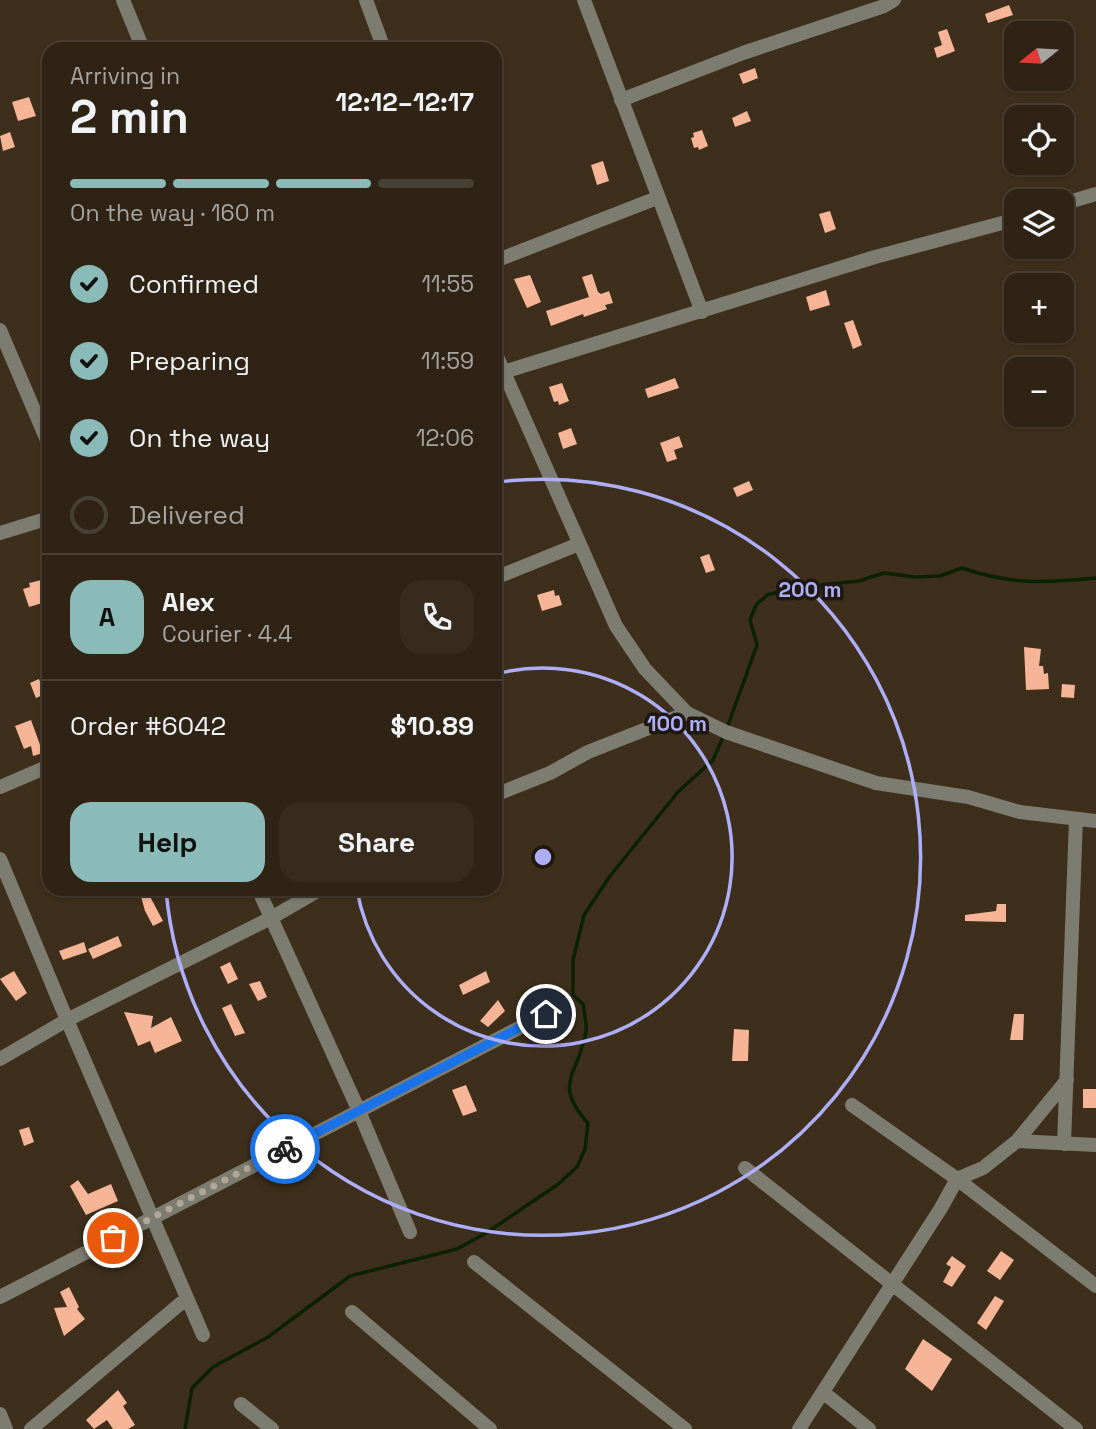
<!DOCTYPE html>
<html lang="en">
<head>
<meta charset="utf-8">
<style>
  :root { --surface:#2e2314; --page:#362b1d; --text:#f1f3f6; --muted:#a7a4a0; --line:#494034; --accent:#8bbbb9 }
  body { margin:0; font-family:"Space Grotesk",sans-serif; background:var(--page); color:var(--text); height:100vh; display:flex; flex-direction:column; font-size:26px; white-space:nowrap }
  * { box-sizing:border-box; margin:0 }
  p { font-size:23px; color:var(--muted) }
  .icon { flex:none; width:38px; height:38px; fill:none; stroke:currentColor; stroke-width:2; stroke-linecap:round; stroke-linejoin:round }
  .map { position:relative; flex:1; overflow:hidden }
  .panel { position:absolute; left:42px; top:42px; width:460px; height:854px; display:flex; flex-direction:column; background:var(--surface); border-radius:21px; box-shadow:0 2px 5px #0004,0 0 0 2px var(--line) }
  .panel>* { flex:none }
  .needle { width:46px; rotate:252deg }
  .buttons { position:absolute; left:1004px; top:21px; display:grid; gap:14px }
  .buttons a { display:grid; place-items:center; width:70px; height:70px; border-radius:14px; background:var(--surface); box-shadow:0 2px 5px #0004,0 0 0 2px var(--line); font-size:35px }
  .pin { position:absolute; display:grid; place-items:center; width:60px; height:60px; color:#fff; margin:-30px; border:4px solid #fff; border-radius:50%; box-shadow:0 2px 7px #0007 }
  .courier { position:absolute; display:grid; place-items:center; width:70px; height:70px; margin:-35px; border:5px solid #1a73e8; border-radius:50%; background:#fff; color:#222; box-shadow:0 2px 9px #0007 }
  .head em { font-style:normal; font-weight:800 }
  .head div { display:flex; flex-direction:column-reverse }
  .head { display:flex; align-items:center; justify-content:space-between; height:119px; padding:0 28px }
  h1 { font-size:46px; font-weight:800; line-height:52px }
  .bar { display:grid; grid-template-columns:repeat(4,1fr); gap:10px 7px; align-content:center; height:84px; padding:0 28px }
  .bar i { height:9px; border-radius:5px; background:var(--line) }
  .bar .selected { background:var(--accent) }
  .bar p { grid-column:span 4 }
  .line { display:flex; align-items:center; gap:18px; padding:0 28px; border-top:2px solid var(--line) }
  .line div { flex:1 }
  .round { display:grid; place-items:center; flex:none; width:74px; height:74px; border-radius:21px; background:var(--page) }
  ol { padding:0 28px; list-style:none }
  li { display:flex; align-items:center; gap:21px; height:77px }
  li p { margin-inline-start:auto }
  li .icon { padding:7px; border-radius:50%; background:var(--accent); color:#111; stroke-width:4 }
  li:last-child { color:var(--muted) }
  li i { width:38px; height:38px; border:4px solid var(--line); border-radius:50% }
  .cta { display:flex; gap:14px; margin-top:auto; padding:14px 28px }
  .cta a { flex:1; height:80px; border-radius:21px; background:var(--accent); color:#111; font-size:28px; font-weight:800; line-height:80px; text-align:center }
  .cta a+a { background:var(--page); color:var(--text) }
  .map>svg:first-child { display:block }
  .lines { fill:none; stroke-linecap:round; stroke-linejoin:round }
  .stream { stroke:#0b2201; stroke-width:3.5 }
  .building { fill:#f7b597 }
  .minor { stroke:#7d7c71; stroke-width:14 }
  .done { stroke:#b1a697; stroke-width:7; stroke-dasharray:0 12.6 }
  .route { stroke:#1a73e8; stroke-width:9 }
  .ring { fill:none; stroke:#aeaefb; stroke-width:3.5 }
  .centre { fill:#aeaefb; stroke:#1f180f; stroke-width:3.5 }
  .ring-label { font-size:21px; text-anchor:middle; font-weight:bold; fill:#aeaefb; stroke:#1f180f; stroke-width:7; stroke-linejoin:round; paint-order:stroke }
</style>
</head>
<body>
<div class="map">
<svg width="1096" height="1429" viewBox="0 0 1096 1429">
  <rect width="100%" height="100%" fill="#3d2f1b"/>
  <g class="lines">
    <!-- stream -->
    <path class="stream" d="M727,728l30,-83 -7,-25 6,-15 11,-10 25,-7 67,-7 25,-8 31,4 25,-1 22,-8c49,17 83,15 134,10
      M185,1429l7,-41 21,-21 55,-30 82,-61 107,-27 29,-16 71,-48 20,-18 8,-18 3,-26c-37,-40 -8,-50 -2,-92 1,-8 -2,-19 -3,-27l-10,-9v-35l11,-45 26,-39 68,-84 35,-32 11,-25"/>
  </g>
  <!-- building -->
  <path class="building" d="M1009,5l4,10 -25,8 -3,-9z
    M947,29l8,22 -18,7 -3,-10 8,-3 -4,-13z
    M755,68l3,10 -15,6 -4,-10z
    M29,97l7,19 -18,5 -6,-19z
    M747,111l4,10 -16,6 -3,-9z
    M702,130l6,16 -9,4 -1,-3 -4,1 -3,-10 3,-1 -1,-4z
    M10,132l5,15 -12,4 -3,-15z
    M603,161l6,20 -12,4 -6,-20z
    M830,211l6,18 -11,4 -6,-19z
    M592,274l6,18 3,2 8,-3 4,12 -8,2 2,4 -23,8 -1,-3 -32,12 -5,-15 43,-14 -7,-20z
    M530,275l11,27 -14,6 -13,-29z
    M826,290l4,15 -20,6 -4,-14z
    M853,320l9,25 -9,4 -9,-26z
    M675,378l4,10 -31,10 -3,-9z
    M562,383l7,18 -10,4 -1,-4 -4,1 -5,-15z
    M571,428l6,16 -14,5 -5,-16z
    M679,436l4,11 -9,3 3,9 -10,3 -7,-19z
    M749,481l4,9 -16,7 -4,-9z
    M709,554l6,16 -9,3 -6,-16z
    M46,579l3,22 -20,6 -6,-18 7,-2 -1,-4z
    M554,590l1,6 4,-1 3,10 -20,6 -5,-16z
    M1024,647l17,2 -2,17h4l1,8 4,-1 1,16 -23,1z
    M39,679l6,15 -9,4 -6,-15z
    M1062,684l13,1 -1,13 -13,-1z
    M31,720l12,33 -10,3 -2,-10 -7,3 -9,-23z
    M139,889h7l17,32 -10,5 -8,-15z
    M997,904h9v18l-41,-1v-6l31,-4z
    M118,936l4,10 -29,13 -5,-10z
    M84,942l3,10 -24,8 -4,-9z
    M230,962l8,17 -10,5 -8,-17z
    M14,971l13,22 -11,8 -16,-22z
    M486,971l4,11 -27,13 -4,-10z
    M260,981l7,16 -9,4 -9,-17z
    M498,1000l7,11 -17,16 -8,-6z
    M231,1004l14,29 -10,3 -13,-28z
    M124,1012l29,4 -2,12 20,-11 11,24 -27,12 -5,-12 -12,5z
    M1014,1014h10l-1,26h-13z
    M734,1029l15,1 -1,31h-16z
    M466,1085l11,26 -14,5 -11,-26z
    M1083,1089h13v19h-13z
    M29,1127l5,15 -10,4 -5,-16z
    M78,1180l10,14 23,-10 7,17 -32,14 -16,-29z
    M1001,1251l13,9 -14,20 -13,-9z
    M952,1256l14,10 -14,21 -9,-5 8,-15 -5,-3z
    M69,1287l10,20 -2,2 8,10 -21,17 -10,-28 13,-1 -7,-15z
    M995,1296l9,5 -18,29 -9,-7z
    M923,1339l29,20 -20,32 -27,-22z
    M118,1390l9,13 -4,3 12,19 -7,4h-15l-6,-9 -13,9 -8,-9z"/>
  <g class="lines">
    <!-- minor -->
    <path class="minor" d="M123,0l20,49
      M366,0l18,49
      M584,0l118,312
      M621,100l122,-47 141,-47 10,-6
      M1062,204l34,-10
      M495,261l162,-63
      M0,330l49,115
      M495,352l121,274 29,43 42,44 39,19 150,51 92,14 52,15 76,9
      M497,374l378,-117 142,-38
      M0,533l49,-15
      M495,578l84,-34
      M0,787l49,-21
      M495,795l55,-22 38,-21 99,-39
      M0,859l67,161 136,315
      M258,889l101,222 51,121
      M0,1059l67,-39 204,-102 50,-29
      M852,1105l105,74 139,107
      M1017,1141l79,4
      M1064,1144l12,-325
      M745,1168l331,261
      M474,1262l211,167
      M0,1297l546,-283
      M352,1312l138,117
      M824,1393l45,36
      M241,1404l31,25
      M0,1414l6,15
      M31,1429l156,-131
      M799,1429l142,-221 16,-29 26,-11 34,-27 50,-61"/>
  </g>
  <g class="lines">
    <!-- done -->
    <path class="done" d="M113,1238l172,-89"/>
    <!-- route -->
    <path class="route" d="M285,1149l261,-135"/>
  </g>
  <!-- distance rings -->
  <g class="ring">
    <path d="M496 674A189 189 0 1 1 357 890"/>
    <path d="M497 482A378 378 0 1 1 166 890"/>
  </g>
  <circle cx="543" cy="857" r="10" class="centre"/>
  <g class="ring-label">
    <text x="810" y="597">200 m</text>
    <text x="677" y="731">100 m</text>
  </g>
</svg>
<div class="buttons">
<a><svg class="needle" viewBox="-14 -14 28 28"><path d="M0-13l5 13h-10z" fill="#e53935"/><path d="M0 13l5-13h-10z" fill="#a7a4a0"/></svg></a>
<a><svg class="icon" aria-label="locate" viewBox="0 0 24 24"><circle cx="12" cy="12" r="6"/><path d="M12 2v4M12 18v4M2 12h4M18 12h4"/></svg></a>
<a><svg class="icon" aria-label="layers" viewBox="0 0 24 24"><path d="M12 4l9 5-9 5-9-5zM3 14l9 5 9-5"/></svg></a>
<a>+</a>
<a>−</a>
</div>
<div class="pin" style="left:113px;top:1238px;background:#ea580c"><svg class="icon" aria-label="bag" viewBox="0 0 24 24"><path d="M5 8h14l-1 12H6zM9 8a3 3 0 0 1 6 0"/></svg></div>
<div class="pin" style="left:546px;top:1014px;background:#1f2937"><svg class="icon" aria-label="home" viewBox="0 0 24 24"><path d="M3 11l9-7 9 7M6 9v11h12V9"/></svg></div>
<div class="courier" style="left:285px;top:1149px"><svg class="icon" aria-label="bike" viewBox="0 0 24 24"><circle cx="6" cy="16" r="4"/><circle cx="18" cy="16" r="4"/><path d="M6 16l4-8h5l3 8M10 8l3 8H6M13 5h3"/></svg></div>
<section class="panel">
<div class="head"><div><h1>2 min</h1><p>Arriving in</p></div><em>12:12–12:17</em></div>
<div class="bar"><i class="selected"></i><i class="selected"></i><i class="selected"></i><i></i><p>On the way · 160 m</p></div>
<ol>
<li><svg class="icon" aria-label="check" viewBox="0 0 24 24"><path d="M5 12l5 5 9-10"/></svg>Confirmed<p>11:55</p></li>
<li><svg class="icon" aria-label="check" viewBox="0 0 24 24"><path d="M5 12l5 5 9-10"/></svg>Preparing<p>11:59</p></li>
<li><svg class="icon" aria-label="check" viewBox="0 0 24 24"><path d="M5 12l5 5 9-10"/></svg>On the way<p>12:06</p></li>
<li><i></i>Delivered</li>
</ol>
<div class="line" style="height:126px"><b class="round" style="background:var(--accent);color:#111">A</b><div><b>Alex</b><p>Courier · 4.4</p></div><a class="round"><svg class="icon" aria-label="phone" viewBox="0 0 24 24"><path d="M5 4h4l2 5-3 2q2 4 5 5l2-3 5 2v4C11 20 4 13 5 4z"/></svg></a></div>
<div class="line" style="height:91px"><div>Order #6042</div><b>$10.89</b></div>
<div class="cta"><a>Help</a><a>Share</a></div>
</section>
</div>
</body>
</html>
